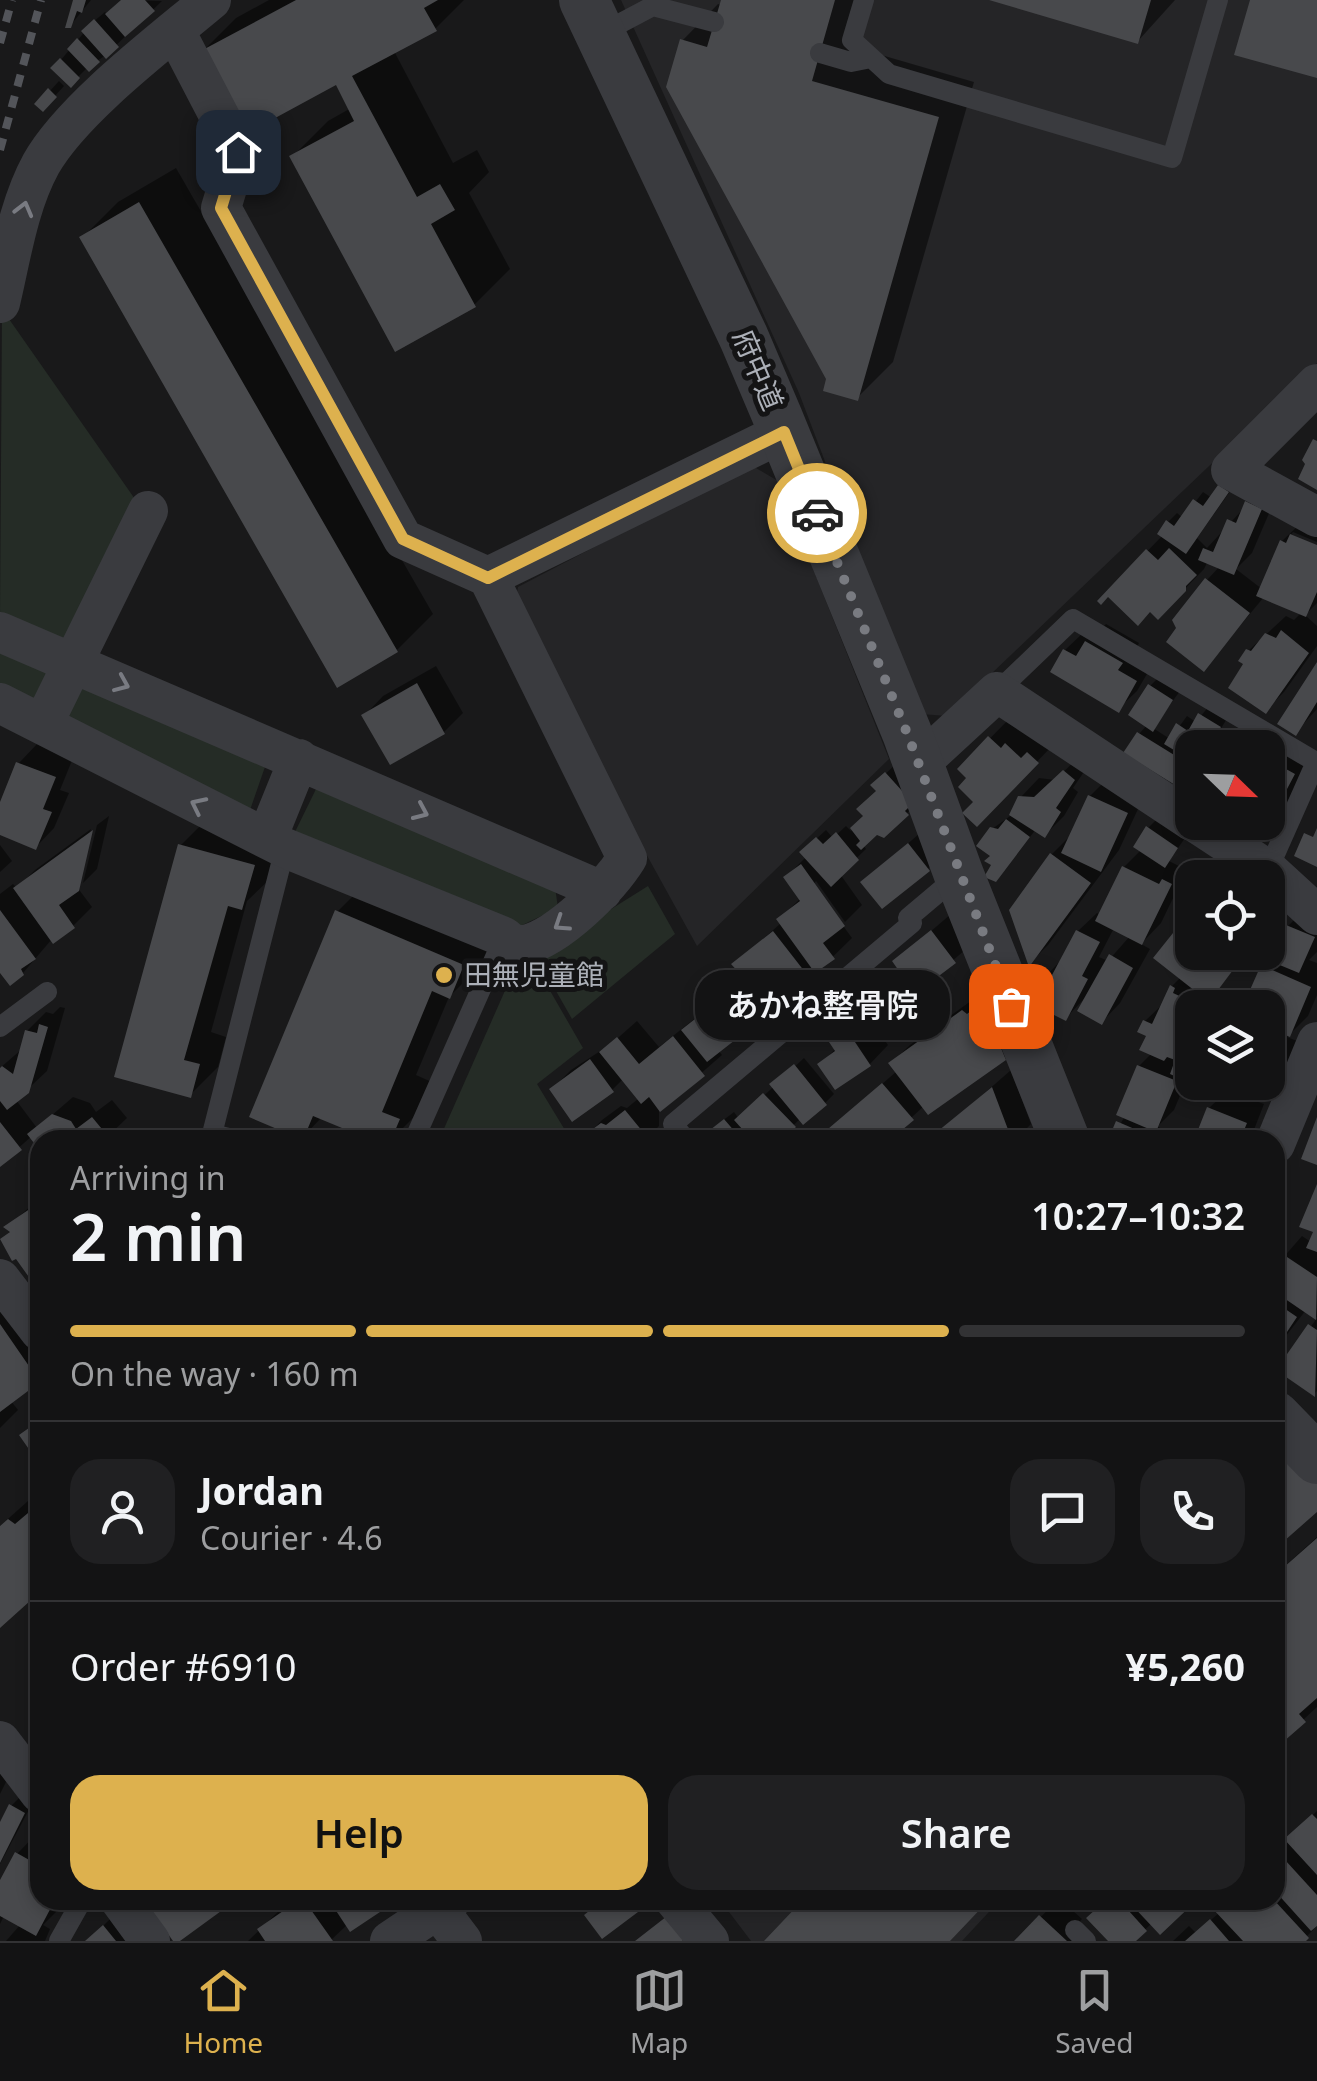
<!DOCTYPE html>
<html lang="en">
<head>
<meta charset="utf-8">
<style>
  :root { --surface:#131314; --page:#202022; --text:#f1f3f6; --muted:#9d9ea0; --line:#323234; --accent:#ddb14e }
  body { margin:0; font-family:"Noto Sans","Noto Sans JP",sans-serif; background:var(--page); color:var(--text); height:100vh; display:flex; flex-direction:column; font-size:38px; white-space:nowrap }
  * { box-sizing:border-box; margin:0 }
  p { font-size:32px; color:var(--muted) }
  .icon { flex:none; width:55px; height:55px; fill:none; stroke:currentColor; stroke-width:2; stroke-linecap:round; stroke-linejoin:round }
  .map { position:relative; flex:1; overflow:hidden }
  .details { position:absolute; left:30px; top:1130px; width:1255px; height:780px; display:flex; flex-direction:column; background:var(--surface); border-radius:30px; box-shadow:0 5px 15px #0003,0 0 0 2px var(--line) }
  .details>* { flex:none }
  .needle { width:65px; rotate:113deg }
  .controls { position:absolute; left:1175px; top:730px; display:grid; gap:20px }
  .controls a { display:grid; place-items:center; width:110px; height:110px; border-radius:20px; background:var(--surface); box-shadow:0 5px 15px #0003,0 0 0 2px var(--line); font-size:50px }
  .pin { position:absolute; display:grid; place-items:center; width:85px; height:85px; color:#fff; margin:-42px; border-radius:20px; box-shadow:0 5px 15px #0006 }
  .courier { position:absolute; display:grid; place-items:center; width:100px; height:100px; margin:-50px; border:8px solid #ddb14e; border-radius:50%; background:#fff; color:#222; box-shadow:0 2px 12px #0007 }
  .bubble { position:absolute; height:70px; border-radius:30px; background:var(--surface); box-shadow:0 5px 15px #0003,0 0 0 2px var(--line); font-size:32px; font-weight:600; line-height:70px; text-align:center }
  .overview em { font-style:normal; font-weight:600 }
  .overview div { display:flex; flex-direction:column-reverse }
  .overview { display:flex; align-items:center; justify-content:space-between; height:170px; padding:0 40px }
  h1 { font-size:65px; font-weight:600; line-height:75px }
  .bar { display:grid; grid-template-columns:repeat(4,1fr); gap:15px 10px; align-content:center; height:120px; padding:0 40px }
  .bar i { height:12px; border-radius:8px; background:var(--line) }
  .bar .active { background:var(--accent) }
  .bar p { grid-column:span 4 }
  .line { display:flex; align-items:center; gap:25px; padding:0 40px; border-top:2px solid var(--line) }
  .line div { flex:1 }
  .round { display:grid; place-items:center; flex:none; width:105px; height:105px; border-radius:30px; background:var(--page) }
  .action { display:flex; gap:20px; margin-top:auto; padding:20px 40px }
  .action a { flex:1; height:115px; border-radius:30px; background:var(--accent); color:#111; font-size:40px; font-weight:600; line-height:115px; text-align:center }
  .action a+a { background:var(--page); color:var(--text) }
  .tab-bar { display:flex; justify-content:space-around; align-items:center; height:140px; border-top:2px solid var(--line); background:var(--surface); font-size:28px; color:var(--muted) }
  .tab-bar a { display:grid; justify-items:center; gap:5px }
  .tab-bar .active { color:var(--accent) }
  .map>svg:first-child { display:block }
  .built { fill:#252527 }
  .green { fill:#252c26 }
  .shadow { fill:#0007; fill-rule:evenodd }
  .building { fill:#48494c }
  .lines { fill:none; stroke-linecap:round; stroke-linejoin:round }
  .service { stroke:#3a3b3f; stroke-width:20 }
  .minor { stroke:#3a3b3f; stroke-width:40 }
  .tertiary { stroke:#3a3b3f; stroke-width:50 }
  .rail { stroke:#53555a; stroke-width:8; stroke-dasharray:12 10; stroke-linecap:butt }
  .oneway { stroke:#797b82 }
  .done { stroke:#797b81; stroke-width:10; stroke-dasharray:0 18 }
  .route { stroke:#ddb14e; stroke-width:12 }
  .poi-dot { fill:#ddb14e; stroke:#141415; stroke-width:4 }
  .labels { text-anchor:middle; stroke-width:10; stroke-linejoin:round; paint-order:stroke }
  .street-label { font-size:28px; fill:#acb0b8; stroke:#141415 }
  .poi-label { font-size:28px; fill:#acb0b8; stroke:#141415; text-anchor:start }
</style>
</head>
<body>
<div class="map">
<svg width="1317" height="1941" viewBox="0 0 1317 1941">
  <rect width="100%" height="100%" fill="#19191a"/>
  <!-- built -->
  <path class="built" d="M621,0h696v363l-370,353 -26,-2 -122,-321z
    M751,465l27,16 111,278 -192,187 -184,-333 5,-26z
    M720,1900h280l-38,41h-211z"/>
  <!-- green -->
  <path class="green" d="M2,309l142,203 -69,138 -75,-33z
    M0,646l48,23 1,24 -21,11 -28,-14z
    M86,683l180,81 -17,49 -183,-96z
    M317,787l238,100 3,21 -44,21 -220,-95z
    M648,886l27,48 -103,85 -28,-49 -22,-5z
    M515,968l26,7 42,73 -46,36 34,56h-132z"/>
  <!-- shadow -->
  <path class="shadow" d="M75,0h16l-21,26z
    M123,0l39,1 -56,54 -18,12 -17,17 -17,-16 39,-46 12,-10 3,3z
    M269,0h195l-29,29 -41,22 59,112 24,-13 12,22 -20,21 41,76 -36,36 -182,-148 36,-36 23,-13 -14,-26 -137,-28 36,-36z
    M723,0h136l-12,45 127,37 -81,280 -36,36 -28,-20 -147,-337 36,-37 4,1z
    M994,0h181l-37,41z
    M59,81l5,5 -21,23 -5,-5z
    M176,168l257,446 -36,36 -315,-412 36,-36z
    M1236,483l-39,55 10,10 59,-64 13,6 -27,63 -16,16 26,20 20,-48 19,-18 16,-4v23l-24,-10 -3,4 27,12v55l-12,12 12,11v20l-33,46 -18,18 -19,-47 1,-12 38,-35 8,4 7,-7 -37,-16 -60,72 3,-89 13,-14 -12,-5 -4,8 -46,48 -8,-8 -42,-15 -8,6 63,-65 5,-13 9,-9 6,5 20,-26 9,6z
    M1106,624l33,19 -4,8 19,11 -17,29 -19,18 -53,-59 19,-18 9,5z
    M436,666l27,47 -19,19 -53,30 -26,-47 18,-19z
    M1317,666v43l-22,24z
    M1159,677l21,14 -27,37 17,11 17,-23 9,6 13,-16 19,11 -19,31h-17v21l-12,15 -41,-50 8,-9 3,-39z
    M1247,718l27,13 -11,17h-42z
    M1009,719l46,24 -78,81v-22l-7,-24 -10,-9z
    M1283,738l29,17 -32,60 -19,18 7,-11v-68z
    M37,744l36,14 -13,32 9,3 -15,35 -18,19 -36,-14v-24l19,-46z
    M1083,753l9,7 -19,28 5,4 -14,24 -19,19 -9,-6 -31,41 -11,-5 -2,-36 21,-15 7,-16 19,-20 16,2z
    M905,755l21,40 -19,18 -44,32 3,4 -26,25 22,31 -17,17 -29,-41 -3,4 39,53 -42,41 -92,71 4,5 -63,55v16l-14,14h-62l19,-20 19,-14 6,2 12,-10 -15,-20 -12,12 -60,-1 19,-19 40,-26 26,-23 22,26 82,-65 4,-6 -10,-12 46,-41 -2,-4 22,-21 -15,-21 20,-20 -4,-5 24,-22 7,8 13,-12 5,5 15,-15 12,-26 -4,-5z
    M1108,778l37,16 -26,56 -71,95 -18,18 -18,-52 40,-57 20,-20 18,-38z
    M109,816l-12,53 -14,14 14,-58z
    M209,817l72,21 -11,41 -23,22 -36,131 15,5 -8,30 -28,28 -73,-20 64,-230z
    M1157,819l28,19 -16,23 10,5 3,-4 7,3 -28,58 -20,21 9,5 -30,54 -18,19 -18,-23 -18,19 -32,-16 15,-29 14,-15 15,-27 19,-18 4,2 23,-48 17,-17 7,-22zM1114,928l16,8 -22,25 -9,-4z
    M928,826l19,24 -19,19 -64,13z
    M91,829l-14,58 15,20 -19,19 -21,13 -29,34 -23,-4v-75l13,-10 4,4 18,-18z
    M0,845l12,16 -12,11z
    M373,876l125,52 -12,32 -37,37 -33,78 18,8 -11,25 -32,32h-14l-55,-23 -19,20 34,-225z
    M1307,907l10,4v41l-8,8 8,3v32l-9,21 -21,21 10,4 -13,30 -19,18 -11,-4 -11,11 21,8 -14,36h-60l11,-11 8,-21 17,-16 -19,-8 61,-2v-74l-5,-41 13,-13 12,-28z
    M951,914l22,29 -97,84 12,18 -18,19 -35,23 -15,-22 16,-17 -8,-11 23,-22 12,-27 22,-20 9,6 6,-5 -5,-7z
    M1192,917v35h56l-41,48 -1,3 9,5h-23v59l-18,43 -16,16 2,2 -5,12h-44l14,-24 -6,-3 20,-47 13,-13 -7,-32 19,-18 8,-17 9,-9 -6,-43z
    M982,993l42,46 -19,19 -81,48 -37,34h-69l79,-69 -6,-8 19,-18z
    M60,1007l5,1 -18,63 -31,29 21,28 36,-31 17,6 6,9 16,-12 15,18 -23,22h-5l-7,-9 -12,9h-40v7l-8,-11 -32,28v-96l22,-19 5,-18 19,-19 7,2z
    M804,1058l30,36 -9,9 -21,18 -3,-3 -23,22h-71l6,-12 21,-16 5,7z
    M1011,1070l20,54 -16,16h-84z
    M156,1129l6,4 5,-2 3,9h-24z
    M1317,1191v127l-11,-8 -31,40v-83l27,-31 9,6 5,-12z
    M40,1198v73l-39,-30 11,-11 -5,-3z
    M0,1271l40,43v66l-29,21 7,9 -18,18z
    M1317,1318v73l-2,2 -35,-23z
    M37,1493l3,2v93l-40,37v-99z
    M1317,1537v170l-42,39v-171z
    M0,1753l16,9 -16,32z
    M20,1797l12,7 -32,60v-37l11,-21z
    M1317,1811v115l-15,15h-129l16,-15 7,7 24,-21 3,-12h52v-49z
    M40,1830v70h28l-25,25 7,4 -5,12h-39l14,-16 -16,-9 -4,8v-39l17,-31z
    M290,1900h103l-45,24 -18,17h-82z
    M1057,1900h4l21,19 -12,13 2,9h-54z
    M1108,1900h86l-42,23 -19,18h-22z
    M115,1914l51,27h-78z"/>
  <!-- building -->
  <path class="building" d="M73,0h13l-4,13 -5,-2 -6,17h-6z
    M121,0h24l10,11 -30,26 -20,-23z
    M296,0h142l-14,8 13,23 -85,45 65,121 23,-13 15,26 -24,14 45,83 -81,45 -106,-196 65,-35 -18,-36 -94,51 -45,-83z
    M721,0h114l-23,81 127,36 -81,284 -35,-10 3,-12 -160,-292 14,-48 27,8z
    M989,0h162l-13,44z
    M1250,0h67v78l-83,-23z
    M94,19l25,28 -13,12 -25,-28z
    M77,38l23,24 -11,10 -22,-23z
    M60,58l20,20 -9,10 -21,-20z
    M48,88l9,9 -14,15 -9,-8z
    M139,202l259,450 -61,36 -258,-451z
    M1313,439l4,2v49l-19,-11 7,-15 -3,-4z
    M1218,485l11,7 -43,62 -29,-20 9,-14 8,6 19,-27 10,7z
    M1245,501l17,8 -28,66 -36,-15 5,-12 10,4 14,-33 9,4z
    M1290,534l27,11v47l-11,25 -50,-21 24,-56 6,3z
    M1169,548l28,27 -11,11v5l-28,29 -8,-8 -12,14 -30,-29 -7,8 -4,-4 49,-52 12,11z
    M1205,578l45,35 -46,59 -38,-30 10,-14 -4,-8z
    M1281,630l28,23 -43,61 -38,-26 15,-24 -5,-3 8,-12 5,2 14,-18 11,5z
    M1085,641l38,22 -5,7 19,11 -18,32 -69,-41 13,-23 13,7z
    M1317,662v40l-21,34 -19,-12z
    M417,683l28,51 -55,31 -29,-50z
    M1148,684l25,16 -20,32 -25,-17z
    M1198,713l23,14 -13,21h-16v13l-28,-17 12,-21 12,8z
    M1137,732l55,34 -12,22 -57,-35z
    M1226,735l13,4 14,9h-35z
    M988,736l13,12 4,-5 16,15 6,-6 12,11 -62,64 -15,-14 11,-11 -15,-15 8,-9 -9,-9z
    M1268,759l27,15 -33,62 -11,-5 5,-9h12z
    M16,762l40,15 -13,32 9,3 -16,38 -36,-15v-33z
    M1063,770l12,10 -19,28 5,4 -16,26 -36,-23 9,-19 16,1z
    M885,772l28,31 -8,8 4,4 -25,23 -7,-3 -16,15 -5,-5 4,-4 -10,-13 13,-12 -7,-7 20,-18 -6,-6z
    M1088,795l40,18 -27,59 -40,-19z
    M1006,819l24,18 -34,45 -12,-5 7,-12 -7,-4 6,-5 -14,-10 14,-19 8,2z
    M1146,826l32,22 -13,20 -32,-21z
    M1317,828v39l-23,-11 10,-23 9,4z
    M93,830l-14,61 -20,14 16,23 -22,16 -40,-56z
    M836,832l23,28 -28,27 -32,-35 17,-15 7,7z
    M908,843l22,28 -48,38 -22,-27z
    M178,844l77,21 -13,45 -14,-4 -44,154 16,4 -9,34 -77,-21z
    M1050,853l41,30 -62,84 -20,-57z
    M801,864l44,62 -22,17 12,16 -20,14 -39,-54 24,-18 -17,-24z
    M1122,866l37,18 3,-5 10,5 -30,61 -47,-24z
    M0,910l36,49 -15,10 3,6 -14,11 -10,-13z
    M335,910l129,55 -14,34 -18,-8 -50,121 18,7 -9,21h-20l-58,-24 -10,24 -54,-23z
    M1286,925l29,12 -16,36 -29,-12z
    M931,930l25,33 -41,31 -23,-33z
    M1076,930l24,12 -18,34 6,3 -22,42 -36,-18 16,-31 6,3z
    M773,931l39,50 -47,36 -29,-36 6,-5 -11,-12z
    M1186,931l6,4v17h37l-4,6 11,8 -27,36 -56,-44 20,-25 8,5z
    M1109,954l24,14 -31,57 -25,-14z
    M1261,965l50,22 -21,50 -22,-9v-20h-26z
    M888,979l20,27 -43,32 -24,-32 24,-21 8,6z
    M1170,985l5,3 -2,5 13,6 -3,5 9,4 -3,14 3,2v14l-10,24 5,2 -6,15 -11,-5 5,-14 -8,-3 -3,4 -25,-11 7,-14 -9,-4 6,-12 9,4z
    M733,989l25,33 -51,40 -26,-32z
    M982,1002l24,58 -78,55 -40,-52 74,-53 5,4z
    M39,1024l9,3 -19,66 -22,17 -7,-9v-33l2,-2 11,8 12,-44 12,3z
    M843,1024l28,42 -36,24 -18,-26 18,-13 -10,-15z
    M673,1036l32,40 -45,36 -11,-15 -8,7 -42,-52 18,-15 22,27z
    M1268,1055l12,5 -15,32 -17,-7 -7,17 -43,-20h70z
    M590,1059l24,33 -42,30 -23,-33z
    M794,1064l33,41 -24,20 -34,-41z
    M1137,1065l40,16 -21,51 -40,-17z
    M882,1083l32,37 -24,20h-75z
    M992,1087l20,53h-85z
    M763,1093l33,34 -14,13h-30l-18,-20z
    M1207,1107l40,16 -7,17h-46z
    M625,1110l18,22 -3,8h-62l23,-17 5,2z
    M52,1114l19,7 5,8 16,-12 19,23h-15l-5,-6 -7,6h-44v11l-13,-17z
    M1317,1117v48l-16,-6z
    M724,1119l18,21h-38l-3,-3z
    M1116,1121l37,16 -1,3h-44z
    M0,1122l22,28 -22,17z
    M1317,1184v68l-11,-4 7,-16 -14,-5z
    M40,1202v72l-9,6 -15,-21 -4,2 -12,-22 10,-7 -7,-5z
    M1281,1253l36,24 -1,43 -41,-28v-30z
    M1275,1302l22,15 -22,33z
    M0,1324l40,58 -40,30z
    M1308,1324l9,6 -2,67 -39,-27z
    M40,1420v45l-21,-30z
    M1293,1451l24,28v33l-42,37v-82z
    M28,1513l12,13v66l-40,36v-102l8,-7 7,5z
    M1317,1538v160l-18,16 7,8 -31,27v-174z
    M40,1736v21l-2,-2 -10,8 -8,-9z
    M9,1804l16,9 -25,50v-41z
    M1312,1814l5,5v56l-33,-36z
    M1275,1849l42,46v31l-6,5 -36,-40z
    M15,1852l25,14v34h15l-19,36 -36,-20v-36z
    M150,1900h74l4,6 -48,35h-7l-27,-38z
    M299,1900h5l29,41h-68l-8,-12z
    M329,1900h69l-48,32z
    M603,1900h51l-52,39 -18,-24z
    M797,1900h192l-39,41h-186l36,-38z
    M1106,1900h13l28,31 -11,10h-28l-22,-23z
    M1132,1900h65l-37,35 -31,-33z
    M1221,1900h53l35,38 -3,3h-63l-31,-33z
    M671,1913l18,23 -7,5h-47z
    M1039,1915l28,26h-53z
    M1210,1919l19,22h-44z
    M103,1925l13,16h-31z"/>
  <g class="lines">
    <!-- service -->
    <path class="service" d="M864,0l-12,40 37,34 283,84 46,-158
      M600,34l53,-28 61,16
      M820,53l31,9 20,-4
      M997,692l76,-73 243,143 -48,108
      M0,1027l47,-35
      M237,1140l-25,-6 73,-286
      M414,1140l90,-203
      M686,1140l-13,-16 239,-201 -4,-5 51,-43
      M1075,1930l11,11
      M59,1941l23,-41"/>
    <!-- minor -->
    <path class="minor" d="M0,303c11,-46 18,-97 41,-139 31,-55 120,-122 170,-164
      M1317,384l-86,86 86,47
      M488,577l296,-145
      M0,632l602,259
      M0,703l285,145 219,89c6,5 12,10 21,8 34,-8 84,-58 102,-87l-139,-281 -85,-38 -182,-331 17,-56 -63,-121
      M43,724l105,-213
      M919,764l78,-72 195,129
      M1195,822l73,48 49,45
      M267,838l32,-79
      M1275,1144l42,-102
      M0,1279l40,52
      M0,1741l40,52
      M120,1900l30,41
      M431,1900l31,41
      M675,1900l34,41
      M390,1941l61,-41"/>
    <!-- tertiary -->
    <path class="tertiary" d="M584,0l160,338 34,80 129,315 52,142 106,265
      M1275,1416l42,43"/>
    <!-- rail -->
    <path class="rail" d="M0,43l12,-43
      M0,150l41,-150"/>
  </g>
  <!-- one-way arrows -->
  <defs><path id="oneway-chevron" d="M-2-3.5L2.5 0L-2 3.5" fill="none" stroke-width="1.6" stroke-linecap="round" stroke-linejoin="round" transform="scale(2.5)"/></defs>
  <g class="oneway">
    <use href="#oneway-chevron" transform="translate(24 209) rotate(-75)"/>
    <use href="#oneway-chevron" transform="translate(122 684) rotate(23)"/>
    <use href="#oneway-chevron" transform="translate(198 805) rotate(-154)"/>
    <use href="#oneway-chevron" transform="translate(421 812) rotate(24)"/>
    <use href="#oneway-chevron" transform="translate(561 924) rotate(147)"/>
  </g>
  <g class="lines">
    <!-- done -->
    <path class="done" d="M817,513l90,220 104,273"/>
    <!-- route -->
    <path class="route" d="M238,152l-17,56 182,331 85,39 296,-146 33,81"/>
  </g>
  <!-- markers -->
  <circle class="poi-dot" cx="444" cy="975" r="10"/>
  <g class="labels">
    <!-- street labels -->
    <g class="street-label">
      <text transform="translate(758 370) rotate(67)" y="10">府中道</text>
    </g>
    <!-- poi labels -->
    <g class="poi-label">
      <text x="464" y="985">田無児童館</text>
    </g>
  </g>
</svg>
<div class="controls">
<a><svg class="needle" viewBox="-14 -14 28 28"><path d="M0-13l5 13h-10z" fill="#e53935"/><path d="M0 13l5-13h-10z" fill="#9d9ea0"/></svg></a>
<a><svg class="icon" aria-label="locate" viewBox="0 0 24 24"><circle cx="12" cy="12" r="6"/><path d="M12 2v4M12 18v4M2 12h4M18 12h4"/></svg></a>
<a><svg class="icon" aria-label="layers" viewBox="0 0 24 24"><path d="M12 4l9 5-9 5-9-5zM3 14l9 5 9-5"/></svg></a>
</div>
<div class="pin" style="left:1011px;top:1006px;background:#ea580c"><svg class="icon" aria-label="bag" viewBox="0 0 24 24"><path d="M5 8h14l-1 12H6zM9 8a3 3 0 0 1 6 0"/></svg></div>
<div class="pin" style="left:238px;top:152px;background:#1f2937"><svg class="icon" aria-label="home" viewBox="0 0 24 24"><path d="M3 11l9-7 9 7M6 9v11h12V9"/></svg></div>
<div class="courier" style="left:817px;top:513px"><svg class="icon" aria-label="car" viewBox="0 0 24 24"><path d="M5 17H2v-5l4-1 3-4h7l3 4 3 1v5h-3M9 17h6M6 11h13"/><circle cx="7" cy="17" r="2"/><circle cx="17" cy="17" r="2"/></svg></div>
<div class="bubble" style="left:695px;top:970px;width:255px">あかね整骨院</div>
<section class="details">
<div class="overview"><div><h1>2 min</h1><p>Arriving in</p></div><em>10:27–10:32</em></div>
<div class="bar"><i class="active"></i><i class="active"></i><i class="active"></i><i></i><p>On the way · 160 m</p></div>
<div class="line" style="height:180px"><a class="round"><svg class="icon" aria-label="person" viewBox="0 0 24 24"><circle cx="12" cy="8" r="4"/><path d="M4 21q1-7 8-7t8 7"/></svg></a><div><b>Jordan</b><p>Courier · 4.6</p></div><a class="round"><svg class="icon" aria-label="chat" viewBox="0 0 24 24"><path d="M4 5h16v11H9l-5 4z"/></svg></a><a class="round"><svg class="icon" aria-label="phone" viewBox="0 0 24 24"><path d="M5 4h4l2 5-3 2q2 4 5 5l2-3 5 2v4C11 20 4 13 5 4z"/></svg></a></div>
<div class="line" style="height:130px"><div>Order #6910</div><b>¥5,260</b></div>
<div class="action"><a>Help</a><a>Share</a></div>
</section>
</div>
<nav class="tab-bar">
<a class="active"><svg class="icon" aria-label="home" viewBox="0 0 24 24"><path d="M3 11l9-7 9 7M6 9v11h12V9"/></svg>Home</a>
<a><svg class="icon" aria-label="map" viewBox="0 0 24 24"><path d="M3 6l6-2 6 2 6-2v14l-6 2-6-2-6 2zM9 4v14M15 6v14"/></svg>Map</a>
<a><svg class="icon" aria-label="saved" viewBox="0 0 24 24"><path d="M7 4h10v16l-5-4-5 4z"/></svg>Saved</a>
</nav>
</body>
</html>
